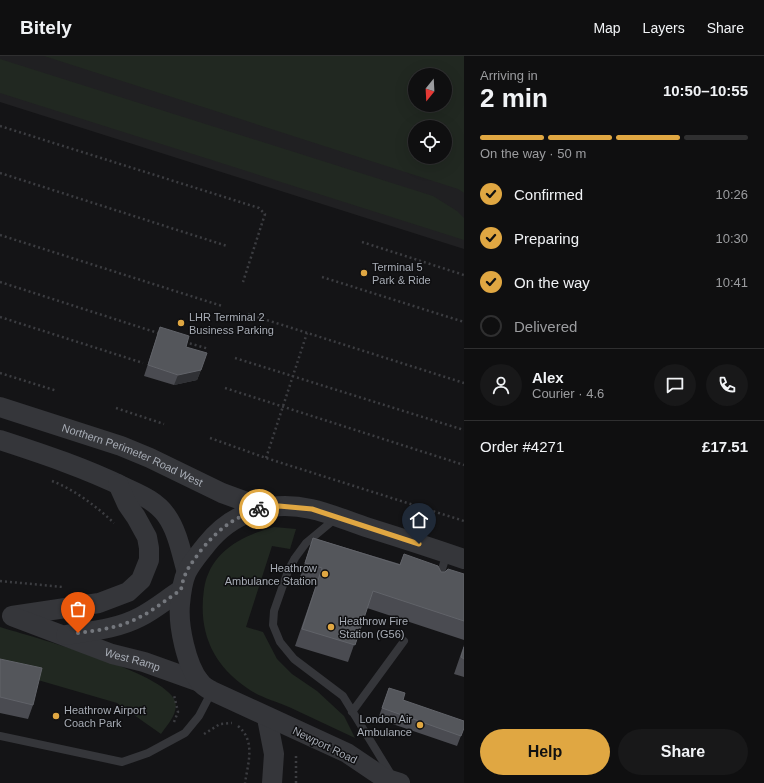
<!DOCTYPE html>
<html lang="en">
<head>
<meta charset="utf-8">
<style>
  :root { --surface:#0f0f10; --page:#181819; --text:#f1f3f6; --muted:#9b9c9f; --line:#2f2f30; --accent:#e0a742 }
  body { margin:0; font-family:Arial,sans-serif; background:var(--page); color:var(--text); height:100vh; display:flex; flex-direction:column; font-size:15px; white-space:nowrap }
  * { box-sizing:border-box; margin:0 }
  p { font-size:13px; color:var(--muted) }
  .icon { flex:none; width:22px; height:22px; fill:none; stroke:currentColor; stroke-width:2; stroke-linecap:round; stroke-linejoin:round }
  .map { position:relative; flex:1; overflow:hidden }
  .details { display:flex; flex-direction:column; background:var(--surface); width:300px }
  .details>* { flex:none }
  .needle { width:26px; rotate:198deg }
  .fabs { position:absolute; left:408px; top:12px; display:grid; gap:8px }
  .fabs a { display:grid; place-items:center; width:44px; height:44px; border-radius:50%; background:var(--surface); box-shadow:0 4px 16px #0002,0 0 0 1px var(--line); font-size:20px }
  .pin { position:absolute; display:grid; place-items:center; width:34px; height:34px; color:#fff; margin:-41px -17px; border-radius:50% 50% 50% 0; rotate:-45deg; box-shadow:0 0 4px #0007 }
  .pin .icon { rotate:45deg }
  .courier { position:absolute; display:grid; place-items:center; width:40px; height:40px; margin:-20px; border:3px solid #e0a742; border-radius:50%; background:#fff; color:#222; box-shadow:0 1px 5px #0007 }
  .overview em { font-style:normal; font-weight:700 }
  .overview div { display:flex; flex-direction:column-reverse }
  .overview { display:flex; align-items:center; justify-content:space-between; height:68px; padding:0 16px }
  h1 { font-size:26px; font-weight:700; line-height:30px }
  .bar { display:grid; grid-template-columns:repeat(4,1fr); gap:6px 4px; align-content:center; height:48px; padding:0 16px }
  .bar i { height:5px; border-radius:3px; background:var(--line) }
  .bar .selected { background:var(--accent) }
  .bar p { grid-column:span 4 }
  .line { display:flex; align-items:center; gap:10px; padding:0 16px; border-top:1px solid var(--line) }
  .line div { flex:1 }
  .round { display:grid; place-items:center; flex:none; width:42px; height:42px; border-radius:21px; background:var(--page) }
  ol { padding:0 16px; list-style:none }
  li { display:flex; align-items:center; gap:12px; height:44px }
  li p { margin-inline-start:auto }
  li .icon { padding:4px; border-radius:50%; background:var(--accent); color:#111; stroke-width:4 }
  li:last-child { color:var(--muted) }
  li i { width:22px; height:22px; border:2px solid var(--line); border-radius:50% }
  .cta { display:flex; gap:8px; margin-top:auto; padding:8px 16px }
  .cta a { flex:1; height:46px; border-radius:24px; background:var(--accent); color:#111; font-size:16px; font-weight:700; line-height:46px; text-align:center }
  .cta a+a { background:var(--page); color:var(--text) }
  header { display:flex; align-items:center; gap:24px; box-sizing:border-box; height:56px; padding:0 20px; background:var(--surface); border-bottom:1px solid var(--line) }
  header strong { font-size:19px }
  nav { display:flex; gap:22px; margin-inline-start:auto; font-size:14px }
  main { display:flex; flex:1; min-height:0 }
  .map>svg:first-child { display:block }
  .built { fill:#202022; fill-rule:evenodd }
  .green { fill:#212821; fill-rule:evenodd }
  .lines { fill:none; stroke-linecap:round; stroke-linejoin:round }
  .path { stroke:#3c3d41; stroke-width:2.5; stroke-dasharray:2 3; stroke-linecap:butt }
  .service { stroke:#35363a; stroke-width:8 }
  .tertiary { stroke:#35363a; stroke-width:20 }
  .wall { fill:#4a4b51 }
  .shaded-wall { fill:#303135 }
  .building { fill:#54565b; stroke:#616369 }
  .done { stroke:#74777d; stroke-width:4; stroke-dasharray:0 7.2 }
  .route { stroke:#e0a742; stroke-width:5 }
  .poi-dot { fill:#e0a742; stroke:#0f0f11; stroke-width:1.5 }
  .labels { text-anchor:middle; stroke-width:3; stroke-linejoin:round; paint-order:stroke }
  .poi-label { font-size:11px; fill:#a7acb5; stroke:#0f0f11; text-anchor:start }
  .street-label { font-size:11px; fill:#a7acb5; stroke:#0f0f11 }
</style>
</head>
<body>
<header>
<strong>Bitely</strong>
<nav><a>Map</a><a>Layers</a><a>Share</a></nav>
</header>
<main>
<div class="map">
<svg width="464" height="727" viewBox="0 0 464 727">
  <rect width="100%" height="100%" fill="#141416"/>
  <!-- built -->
  <path class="built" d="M0,0h464v193l-464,-147zM415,19h30v30h-30zM415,71h30v30h-30z"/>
  <!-- green -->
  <path class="green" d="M44,0h420v137l-6,-4zM415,19h30v30h-30zM415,71h30v30h-30z
    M0,3l433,137 24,15 7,7v22l-464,-147z
    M274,471l22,2 -6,20 -18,-3 -26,81 17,5 14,27 15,15 25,17 27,25 11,22c-22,-10 -44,-21 -66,-31 -14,-6 -30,-10 -42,-19 -35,-24 -49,-57 -43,-99 6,-37 37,-53 70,-62z
    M0,571c32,10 165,45 175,74 4,12 -8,24 -14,33l-44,-31 -117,-34z"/>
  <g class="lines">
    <!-- path -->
    <path class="path" d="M0,70l259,82 6,6 -22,68
      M0,117l227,73
      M0,179l222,71
      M362,186l102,33
      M322,221l142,45
      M0,226l161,52
      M248,258l216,69
      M0,261l143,46
      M185,286l24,7
      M235,302l229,72
      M0,317l57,18
      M225,332l239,77
      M116,352l48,16
      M210,382l56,20 198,63
      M266,402l41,-125
      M52,425c23,9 44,25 62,42
      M0,525l63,6
      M174,666l4,-10 -4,-17
      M238,670c18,15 10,37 7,57
      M204,678l16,-10 12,-1
      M296,700v27"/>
    <!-- service -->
    <path class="service" d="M336,462l-30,25 -11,15 -7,13 -14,40 -1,14 7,17 14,17 49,37 49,80
      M438,526l9,-29
      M352,656l52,-71
      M0,680l122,26 26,-9 37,-20 14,-17 13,-25"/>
    <!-- tertiary -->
    <g class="tertiary">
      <path id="s1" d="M0,351l121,39 29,12 72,35 41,15"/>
      <path d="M0,384c43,14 85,28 126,48 15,7 30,13 40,27 11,15 15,36 20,54"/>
      <path d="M12,560l87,-13 29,-11 13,-12 8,-20v-12l-2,-11 -11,-20 -9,-13 -9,-20"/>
      <path id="s2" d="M14,561l98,37 32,8 56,20"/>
      <path d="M66,579c25,-4 51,-6 74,-18 14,-7 27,-18 41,-27"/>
      <path d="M267,662l7,36 -2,29"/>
      <path d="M400,727l-16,-5 -37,-25 -135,-62c-4,-2 -9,-5 -12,-9 -14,-17 -22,-57 -20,-78 3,-32 7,-35 26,-59 26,-33 64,-45 105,-36 19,4 39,13 58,19 32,10 63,20 95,31"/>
    </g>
  </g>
  <!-- wall -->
  <path class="wall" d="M160,271l26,20 15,23 -4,10 -23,5 -30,-9z
    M313,482l87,26 4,-10 37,18 23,2v66l-97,-32 -19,54 -53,-16 21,-61 -17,-5z
    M464,589v32l-10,-3z
    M0,603l33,46 -5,14 -28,-6z
    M389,632l14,12 61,28 -7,18 -79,-27z"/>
  <!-- shaded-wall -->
  <path class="shaded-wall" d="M201,314l-4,10 -23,5 4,-10z"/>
  <!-- building -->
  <path class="building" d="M160,271l29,9 -3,11 21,6 -6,17 -23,5 -30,-10z
    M313,482l87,27 4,-11 34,12 3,6h4l3,-3 16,5v47l-91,-30 -18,54 -53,-16 20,-61 -17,-5z
    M464,591v12l-3,-2z
    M0,603l42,9 -9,37 -33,-8z
    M389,632l16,5 -2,7 61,21v7l-3,8 -79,-28z"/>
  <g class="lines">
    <!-- done -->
    <path class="done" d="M78,577c21,-3 42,-5 62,-16 14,-7 27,-18 41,-27 3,-19 10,-26 21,-41 18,-21 31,-31 57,-40"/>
    <!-- route -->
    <path class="route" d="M259,453l20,-3 33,3 107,35"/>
  </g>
  <!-- markers -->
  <g class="poi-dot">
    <circle cx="364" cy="217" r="4"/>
    <circle cx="181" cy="267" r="4"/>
    <circle cx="325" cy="518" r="4"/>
    <circle cx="331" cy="571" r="4"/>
    <circle cx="56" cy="660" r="4"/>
    <circle cx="420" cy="669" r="4"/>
  </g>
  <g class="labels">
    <!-- poi labels -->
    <g class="poi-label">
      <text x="372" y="215">Terminal 5<tspan x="372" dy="13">Park &amp; Ride</tspan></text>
      <text x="189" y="265">LHR Terminal 2<tspan x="189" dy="13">Business Parking</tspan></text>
      <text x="317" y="516" text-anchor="end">Heathrow<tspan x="317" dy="13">Ambulance Station</tspan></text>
      <text x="339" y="569">Heathrow Fire<tspan x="339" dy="13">Station (G56)</tspan></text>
      <text x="64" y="658">Heathrow Airport<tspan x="64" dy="13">Coach Park</tspan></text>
      <text x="412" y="667" text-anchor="end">London Air<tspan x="412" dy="13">Ambulance</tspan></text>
    </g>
    <!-- street labels -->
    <g class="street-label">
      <text dy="4" stroke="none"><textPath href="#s1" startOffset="141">Northern Perimeter Road West</textPath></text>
      <text dy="4" stroke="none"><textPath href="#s2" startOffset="126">West Ramp</textPath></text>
      <text transform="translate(325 689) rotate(26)" y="4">Newport Road</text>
    </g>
  </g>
</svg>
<div class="fabs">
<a><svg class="needle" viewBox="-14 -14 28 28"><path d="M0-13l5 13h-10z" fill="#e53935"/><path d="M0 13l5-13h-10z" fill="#9b9c9f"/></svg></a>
<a><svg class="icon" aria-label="locate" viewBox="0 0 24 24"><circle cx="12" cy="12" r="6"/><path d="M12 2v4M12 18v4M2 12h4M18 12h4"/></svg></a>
</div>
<div class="pin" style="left:78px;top:577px;background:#ea580c"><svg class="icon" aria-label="bag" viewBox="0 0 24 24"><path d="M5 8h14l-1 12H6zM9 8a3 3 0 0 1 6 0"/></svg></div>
<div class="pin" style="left:419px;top:488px;background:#1f2937"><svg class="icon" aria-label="home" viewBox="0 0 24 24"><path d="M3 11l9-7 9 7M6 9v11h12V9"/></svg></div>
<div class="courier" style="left:259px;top:453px"><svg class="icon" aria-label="bike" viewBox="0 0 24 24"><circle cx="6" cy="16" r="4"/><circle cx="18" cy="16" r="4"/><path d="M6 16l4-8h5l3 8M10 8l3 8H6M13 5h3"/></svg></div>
</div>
<section class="details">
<div class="overview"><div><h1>2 min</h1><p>Arriving in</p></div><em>10:50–10:55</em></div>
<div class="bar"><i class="selected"></i><i class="selected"></i><i class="selected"></i><i></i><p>On the way · 50 m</p></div>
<ol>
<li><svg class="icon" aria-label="check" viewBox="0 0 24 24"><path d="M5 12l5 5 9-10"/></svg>Confirmed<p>10:26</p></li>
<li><svg class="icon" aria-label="check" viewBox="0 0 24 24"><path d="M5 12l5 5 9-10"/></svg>Preparing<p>10:30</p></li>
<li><svg class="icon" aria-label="check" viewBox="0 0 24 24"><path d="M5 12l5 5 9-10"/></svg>On the way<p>10:41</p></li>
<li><i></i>Delivered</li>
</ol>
<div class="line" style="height:72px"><a class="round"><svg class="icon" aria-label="person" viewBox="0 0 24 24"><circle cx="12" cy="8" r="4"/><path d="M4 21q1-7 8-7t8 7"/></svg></a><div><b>Alex</b><p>Courier · 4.6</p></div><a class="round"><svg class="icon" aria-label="chat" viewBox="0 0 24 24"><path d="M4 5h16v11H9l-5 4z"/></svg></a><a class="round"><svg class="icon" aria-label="phone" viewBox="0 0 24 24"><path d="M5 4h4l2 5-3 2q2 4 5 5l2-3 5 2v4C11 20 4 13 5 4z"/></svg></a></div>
<div class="line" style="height:52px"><div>Order #4271</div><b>£17.51</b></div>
<div class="cta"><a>Help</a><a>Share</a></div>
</section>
</main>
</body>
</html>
